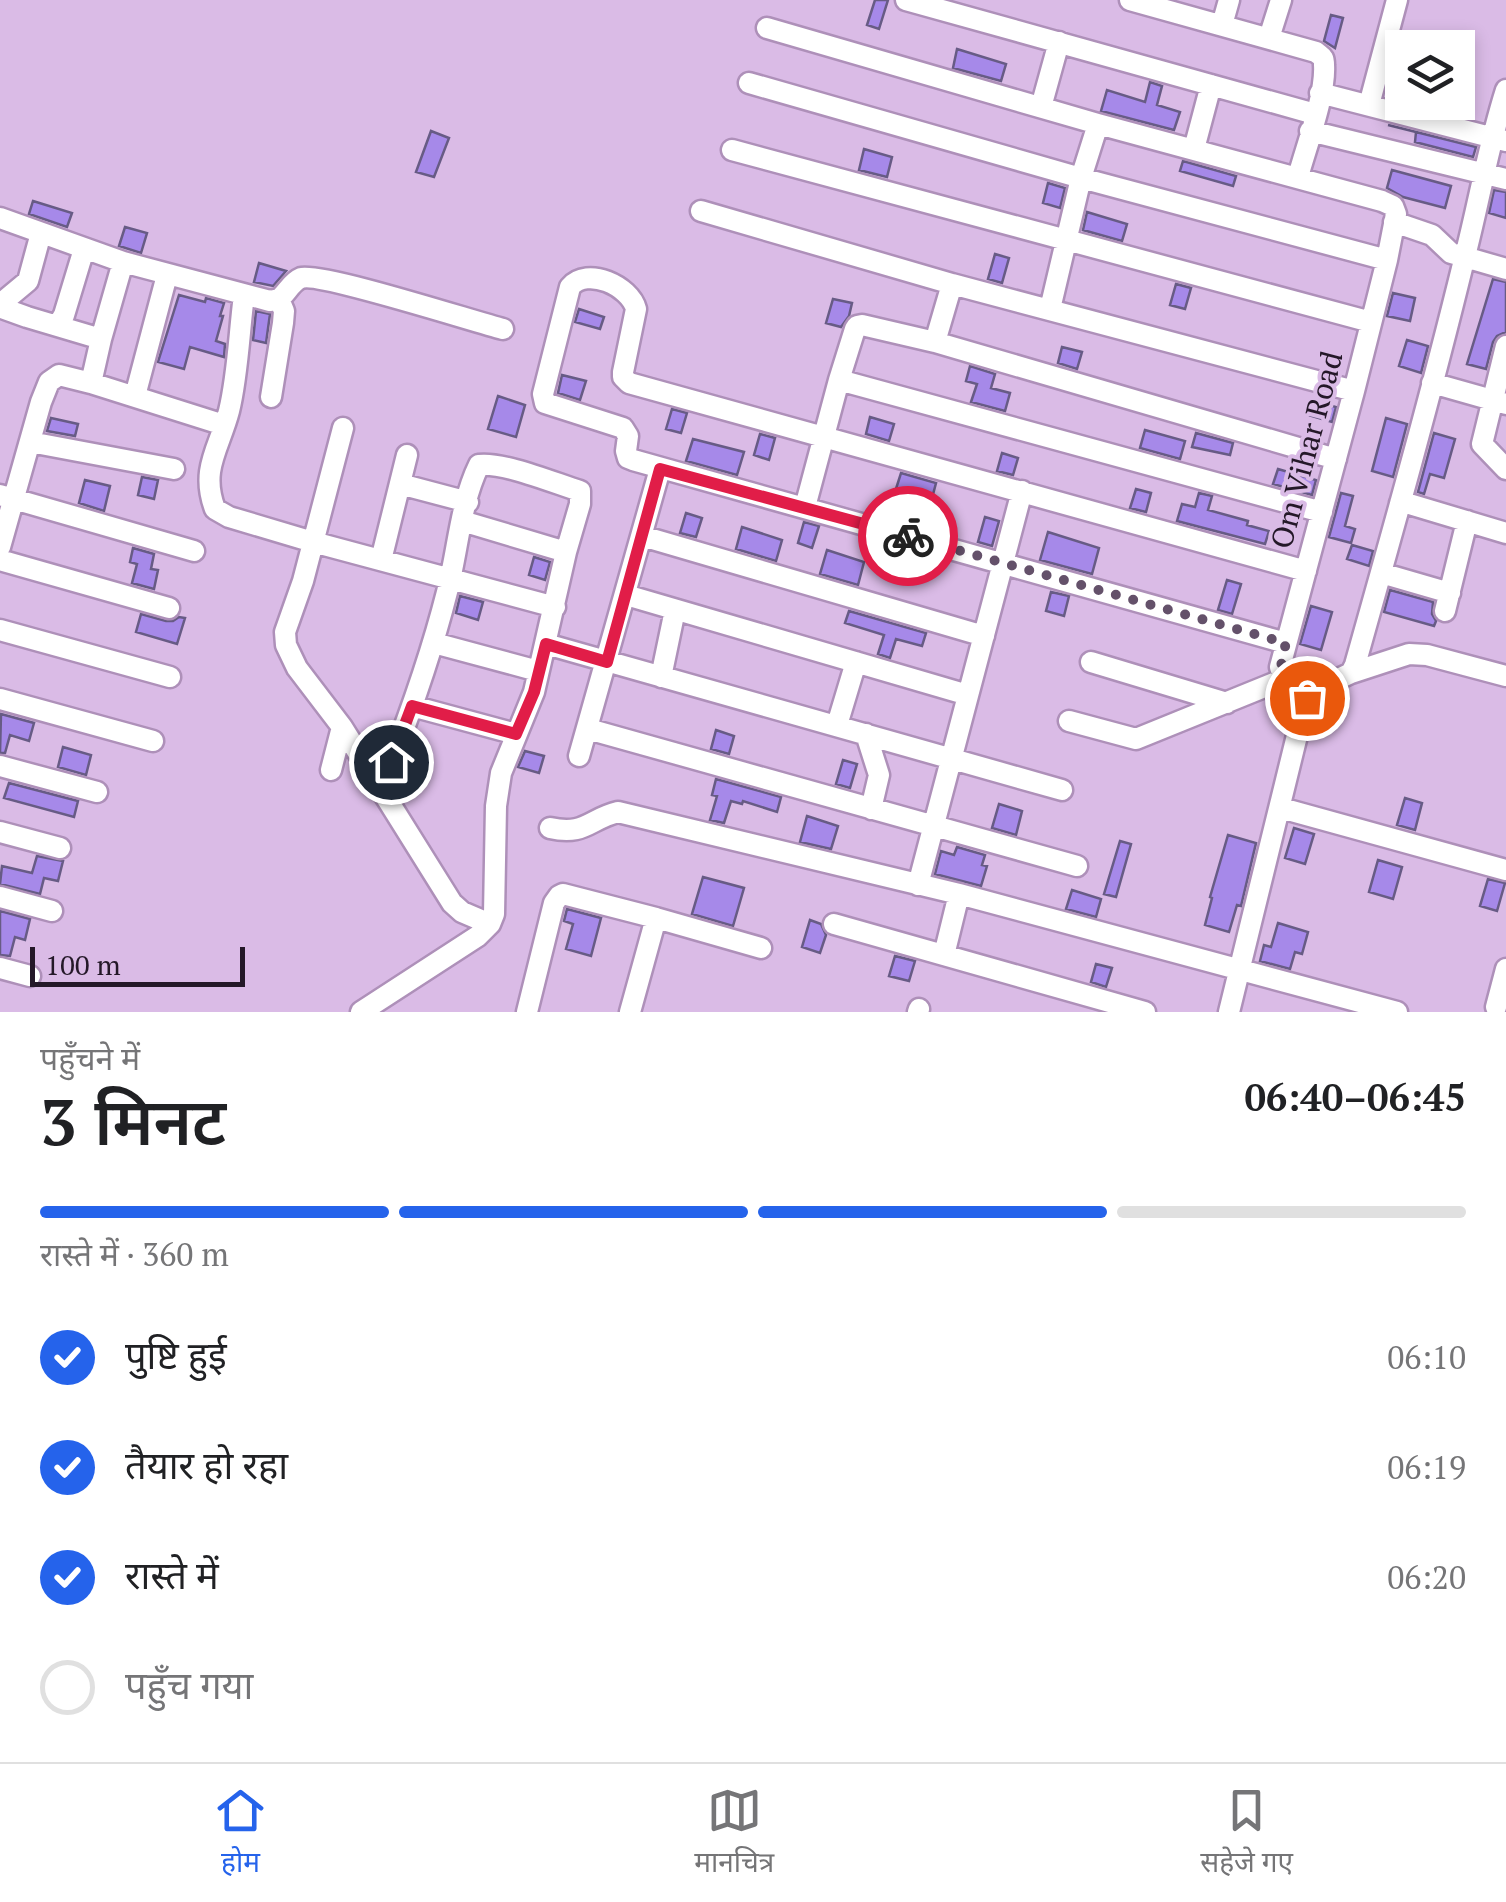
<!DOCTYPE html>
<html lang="hi">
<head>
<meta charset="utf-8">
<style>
  :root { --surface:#fff; --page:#f2f2f2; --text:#202124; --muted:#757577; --line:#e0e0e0; --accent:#2563eb }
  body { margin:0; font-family:"PT Serif","Noto Sans Devanagari",serif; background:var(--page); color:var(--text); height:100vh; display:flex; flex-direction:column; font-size:38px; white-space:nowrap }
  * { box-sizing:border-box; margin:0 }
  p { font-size:32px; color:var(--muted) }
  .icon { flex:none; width:55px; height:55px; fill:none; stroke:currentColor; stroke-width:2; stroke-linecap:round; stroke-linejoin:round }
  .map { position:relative; height:1012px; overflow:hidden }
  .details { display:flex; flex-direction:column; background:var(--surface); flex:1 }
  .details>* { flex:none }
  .fabs { position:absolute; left:1385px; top:30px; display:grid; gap:20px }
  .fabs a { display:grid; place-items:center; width:90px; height:90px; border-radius:0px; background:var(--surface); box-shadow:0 5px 15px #0003; font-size:50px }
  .scale { position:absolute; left:30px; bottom:25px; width:215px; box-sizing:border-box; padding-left:10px; border:5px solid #241828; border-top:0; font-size:28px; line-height:35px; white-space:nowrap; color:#241828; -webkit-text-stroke:8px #dabbe6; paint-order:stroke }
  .pin { position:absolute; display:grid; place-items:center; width:85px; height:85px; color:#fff; margin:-42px; border:5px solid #fff; border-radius:50%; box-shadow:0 2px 10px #0007 }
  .courier { position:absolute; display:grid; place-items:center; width:100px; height:100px; margin:-50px; border:8px solid #e11d48; border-radius:50%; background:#fff; color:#222; box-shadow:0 2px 12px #0007 }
  .overview em { font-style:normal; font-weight:600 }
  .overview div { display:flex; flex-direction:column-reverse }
  .overview { display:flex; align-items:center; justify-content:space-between; height:170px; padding:0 40px }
  h1 { font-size:65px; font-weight:600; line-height:75px }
  .bar { display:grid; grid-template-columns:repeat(4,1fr); gap:15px 10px; align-content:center; height:120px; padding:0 40px }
  .bar i { height:12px; border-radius:8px; background:var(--line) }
  .bar .active { background:var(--accent) }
  .bar p { grid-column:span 4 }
  ol { padding:0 40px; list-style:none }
  li { display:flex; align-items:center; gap:30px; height:110px }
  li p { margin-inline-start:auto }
  li .icon { padding:10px; border-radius:50%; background:var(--accent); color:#fff; stroke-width:4 }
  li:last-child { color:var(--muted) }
  li i { width:55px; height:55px; border:5px solid var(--line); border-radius:50% }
  .tab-bar { display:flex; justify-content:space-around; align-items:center; height:140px; border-top:2px solid var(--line); background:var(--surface); font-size:28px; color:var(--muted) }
  .tab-bar a { display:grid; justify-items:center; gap:5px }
  .tab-bar .active { color:var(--accent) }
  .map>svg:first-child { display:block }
  .building { fill:#a689e9; stroke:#675b85; stroke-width:2.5 }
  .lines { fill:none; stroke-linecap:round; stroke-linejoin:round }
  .minor-casing { stroke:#ae90b9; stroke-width:25 }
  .minor { stroke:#fff; stroke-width:20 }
  .done { stroke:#64516a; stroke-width:10; stroke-dasharray:0 18 }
  .route { stroke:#e11d48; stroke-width:12 }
  .labels { text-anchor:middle; stroke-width:8; stroke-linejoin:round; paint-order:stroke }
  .street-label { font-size:30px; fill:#241828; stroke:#dabbe6 }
</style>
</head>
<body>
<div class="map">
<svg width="1506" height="1012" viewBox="0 0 1506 1012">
  <rect width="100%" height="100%" fill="#dabbe6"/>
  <!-- building -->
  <path class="building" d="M875,0h13l-9,29 -12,-4z
    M1331,15l12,3 -8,30 -11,-7z
    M957,49l49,15 -5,17 -48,-13z
    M1397,53l5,2v45l-11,-3 8,-30h2l-7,-2z
    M1150,82l12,4 -5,19 23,7 -6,18 -73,-19 6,-21 38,12z
    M1388,125l88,22 -3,10 -58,-15 1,-10z
    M431,131l18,7 -15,39 -18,-5z
    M864,149l28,8 -5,20 -28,-7z
    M1183,161l53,15 -3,10 -53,-15z
    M1392,170l59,16 -6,22 -42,-11 -16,-9z
    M1048,183l17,5 -5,20 -17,-5z
    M1494,190l12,2v26l-17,-5z
    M33,201l39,12 -5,14 -38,-13z
    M1087,212l40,12 -5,17 -39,-11z
    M125,227l22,6 -6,20 -22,-7z
    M995,254l14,4 -7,25 -14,-4z
    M259,263l27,8 -13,15 -19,-4z
    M1493,279l13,3v50l-9,4 -4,6 -7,27 -19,-5z
    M1176,284l15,4 -6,21 -15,-4z
    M1393,293l22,5 -5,23 -23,-5z
    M179,295l26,7 1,-4 18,5 -4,13h3l-7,25 9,3 -1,13 -34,-10 -6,22 -26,-7z
    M833,299l19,4 -3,13 -8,11 -15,-4z
    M579,309l25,8 -4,12 -25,-7z
    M256,311l14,3 -4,29 -13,-3z
    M1407,340l21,6 -7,27 -22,-7z
    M1062,347l20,5 -5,17 -19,-6z
    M970,366l25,8 -4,14 19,5 -5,18 -34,-9 6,-18 -11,-3z
    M562,375l24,6 -6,19 -22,-7z
    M498,396l27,9 -9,32 -28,-8z
    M1312,400l24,7 -4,15 -24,-7z
    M672,409l15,4 -6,20 -15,-4z
    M870,417l24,7 -5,17 -23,-7z
    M51,418l27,6 -3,12 -28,-5z
    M1386,418l21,6 -14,53 -21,-6z
    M1145,430l40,11 -5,18 -40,-11z
    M1196,433l37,10 -3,12 -38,-8z
    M1434,433l21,6 -11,39 -14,-4 -6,20 -6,-2z
    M760,434l15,4 -6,22 -15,-5z
    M693,439l51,13 -7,23 -51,-14z
    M1002,453l16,5 -5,17 -16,-4z
    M1278,469l38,11 -4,15 -39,-11z
    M901,473l35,10 -5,19 -36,-10z
    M142,477l16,3 -4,19 -16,-4z
    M85,480l25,6 -6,25 -25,-8z
    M1136,489l15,4 -5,19 -16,-4z
    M1199,493l13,3 -4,14 40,11 -1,4 22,6 -4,13 -88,-23 5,-17 13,3z
    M1341,493l12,3 -8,30 10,3 -4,14 -22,-6z
    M686,513l16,5 -6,19 -16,-4z
    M985,517l14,4 -7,25 -14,-4z
    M804,522l15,4 -7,22 -14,-5z
    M742,527l40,13 -6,21 -40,-12z
    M1048,532l51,16 -7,26 -52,-14z
    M1352,545l21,6 -4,15 -22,-7z
    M133,548l21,6 -3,15 7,1 -4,19 -22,-6 5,-19 -7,-2z
    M827,550l37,12 -6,23 -38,-11z
    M534,557l16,5 -5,18 -16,-5z
    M1227,580l14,4 -9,30 -14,-4z
    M1390,590l43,12 -1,12 4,7 -2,5 -50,-14z
    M1051,592l18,4 -5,20 -18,-5z
    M460,596l23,6 -5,18 -22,-7z
    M1311,606l21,6 -11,38 -21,-6z
    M849,611l77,22 -4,13 -26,-7 -6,19 -12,-4 6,-19 -39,-12z
    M141,614l25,7h7l6,-4 6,1 -8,26 -41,-12z
    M1,714l33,9 -5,18 -19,-6 -5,18h-5z
    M716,730l18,6 -5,18 -18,-5z
    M63,747l28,8 -5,20 -28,-8z
    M525,751l19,5 -5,17 -21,-6z
    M843,760l14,4 -7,24 -14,-4z
    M716,779l65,18 -4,15 -34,-11 -1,3 -11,-3 -7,22 -14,-3 7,-24 -5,-1z
    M9,783l69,18 -4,16 -70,-19z
    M1405,798l17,5 -7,27 -18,-5z
    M999,804l23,7 -6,24 -24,-7z
    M807,816l31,10 -7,23 -31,-7z
    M1294,828l20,6 -9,30 -20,-6z
    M1228,835l28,8 -15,63 -4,-1 -8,27 -24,-7 7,-27 -2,-1z
    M1120,841l11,3 -15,53 -12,-3z
    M957,847l28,8 -3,10 5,1 -6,20 -46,-12 6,-23 13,4z
    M37,856l26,5 -5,20 -14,-3 -4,16 -40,-10 2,-18 30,7z
    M1378,860l24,7 -9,32 -24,-7z
    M703,877l41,11 -11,38 -41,-12z
    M1488,879l17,4 -8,28 -17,-5z
    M1072,890l29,9 -5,18 -30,-8z
    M567,909l34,9 -10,38 -25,-7 7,-25 -9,-3z
    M0,911l30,8 -5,21 -10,-3 -5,19 -10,-1z
    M810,920l11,4 5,11 -6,18 -18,-6z
    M1278,923l30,9 -6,22 -7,-2 -5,17 -30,-8 4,-16 7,2z
    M895,956l20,5 -6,20 -20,-5z
    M1096,964l16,4 -6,19 -15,-5z"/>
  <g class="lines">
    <defs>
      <path id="minor" d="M906,0l409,114
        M1130,0l186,52c6,5 8,4 8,13 2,30 -18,82 -26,112
        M1222,25l7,-25
        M767,28l331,96 284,77 11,5 3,8 -9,46 -33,131 -74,276 4,12 23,19
        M1269,38l12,-38
        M749,83l332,95 306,82
        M1320,93l186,48
        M1369,105l28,-105
        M1041,107l18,-65
        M1310,131l196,48
        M1194,149l17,-64
        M732,150l639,172
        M701,211l251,73 402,107
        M0,218l123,44 147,39 9,-2c8,-6 12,-17 22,-21 19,-6 171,43 202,51
        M1394,222l38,13 19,18 55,16
        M41,233l-13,48 -24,20 -2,7 25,9 74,22
        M244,295c-5,38 -6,79 -15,116 -10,38 -29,58 -14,98l14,8 84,25 242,65
        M1050,309l31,-131 17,-54
        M58,325l6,-10 20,-66
        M935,342l17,-58
        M1506,346l-24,98 24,25
        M839,380l483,132
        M91,383l133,42
        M1432,383l74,21
        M135,396l32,-121
        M271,397l12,-74 1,-12 -5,-12
        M343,428l-40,153 -18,51 1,13 11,23 45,59 110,176 10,9 28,12
        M30,442l144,27
        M400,484l68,18
        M0,495l194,56
        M1400,503h6l100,30
        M805,507l34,-127 16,-51 2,-3 5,-1 73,17 401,117
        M462,521l104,31
        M642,536l342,100
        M0,547l41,-145 8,-20 10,-7 32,8 10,-44 22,-77
        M0,560l169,48
        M381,560l26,-105
        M1381,573l69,20
        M626,595l342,100
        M1445,611l22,-90
        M0,630l170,47
        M434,643l104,28
        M1286,643l-653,-183 -5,-2 -2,-7 2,-15 -5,-8 -78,-25 -2,-9 27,-107c17,-21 60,-1 66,22l-13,63v5l6,6 677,188
        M546,644l516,146
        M1091,662l136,41
        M1351,673l4,-8c38,-135 76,-270 109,-405 15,-57 24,-114 42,-170
        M661,677l14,-67
        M0,699l153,42
        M412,706l104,28
        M1069,721l67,18 148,-60
        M837,725l19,-63
        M588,729l489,137
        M866,734l13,41 -8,34
        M579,756l81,-287
        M0,766l97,26
        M331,770l11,-43
        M1281,808l225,62
        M550,828c35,8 39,-9 68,-16l341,82 438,118
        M0,832l60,16
        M918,885l104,-394
        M0,897l52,14
        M834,924l311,88
        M944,955l15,-61
        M0,968l30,8
        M1496,1007l10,-38
        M361,1012l117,-76 12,-12 4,-10 2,-108 5,-33 33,-81 32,-140 14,-48v-13c-26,-8 -76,-29 -101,-26 -19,39 -21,86 -32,127 -17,67 -40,131 -66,196
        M527,1012l27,-109 5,-7 4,-2 93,24 105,30
        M630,1012l26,-94
        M918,1012l1,-3
        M1229,1012l76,-309 8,-12 38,-18 58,-19 18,1 79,21"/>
    </defs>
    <!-- minor casing -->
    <use href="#minor" class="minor-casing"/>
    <!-- minor -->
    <use href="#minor" class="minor"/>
  </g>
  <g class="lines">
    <!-- done -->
    <path class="done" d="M908,536l378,107c-9,34 -7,34 21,55"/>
    <!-- route -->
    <path class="route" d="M391,762l21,-56 104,28 18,-42 12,-48 61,18 53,-193 248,67"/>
  </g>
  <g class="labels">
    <!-- street labels -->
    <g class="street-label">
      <text transform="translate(1307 450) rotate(-75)" y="10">Om Vihar Road</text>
    </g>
  </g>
</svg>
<div class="fabs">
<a><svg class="icon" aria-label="layers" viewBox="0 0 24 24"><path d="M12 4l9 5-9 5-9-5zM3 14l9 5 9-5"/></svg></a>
</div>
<div class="scale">100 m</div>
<div class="pin" style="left:1307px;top:698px;background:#ea580c"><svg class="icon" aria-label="bag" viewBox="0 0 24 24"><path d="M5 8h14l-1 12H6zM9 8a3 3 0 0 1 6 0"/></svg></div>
<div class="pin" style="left:391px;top:762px;background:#1f2937"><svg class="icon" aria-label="home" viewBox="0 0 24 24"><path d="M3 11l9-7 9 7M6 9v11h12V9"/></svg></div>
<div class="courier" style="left:908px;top:536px"><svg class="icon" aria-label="bike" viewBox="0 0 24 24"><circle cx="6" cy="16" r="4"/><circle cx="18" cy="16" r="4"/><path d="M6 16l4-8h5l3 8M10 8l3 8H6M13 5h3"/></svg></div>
</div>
<section class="details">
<div class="overview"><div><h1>3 मिनट</h1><p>पहुँचने में</p></div><em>06:40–06:45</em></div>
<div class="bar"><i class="active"></i><i class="active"></i><i class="active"></i><i></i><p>रास्ते में · 360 m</p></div>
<ol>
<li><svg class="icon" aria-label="check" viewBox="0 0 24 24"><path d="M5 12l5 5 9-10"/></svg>पुष्टि हुई<p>06:10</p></li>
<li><svg class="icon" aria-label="check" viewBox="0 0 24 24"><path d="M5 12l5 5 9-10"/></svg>तैयार हो रहा<p>06:19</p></li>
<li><svg class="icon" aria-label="check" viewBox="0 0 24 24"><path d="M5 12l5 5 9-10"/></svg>रास्ते में<p>06:20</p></li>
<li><i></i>पहुँच गया</li>
</ol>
</section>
<nav class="tab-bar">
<a class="active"><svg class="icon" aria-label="home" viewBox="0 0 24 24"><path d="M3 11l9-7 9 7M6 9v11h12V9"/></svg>होम</a>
<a><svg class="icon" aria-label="map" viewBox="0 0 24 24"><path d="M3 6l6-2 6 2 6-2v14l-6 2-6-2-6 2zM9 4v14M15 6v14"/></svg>मानचित्र</a>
<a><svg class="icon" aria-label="saved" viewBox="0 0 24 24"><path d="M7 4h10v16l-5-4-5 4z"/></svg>सहेजे गए</a>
</nav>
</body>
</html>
